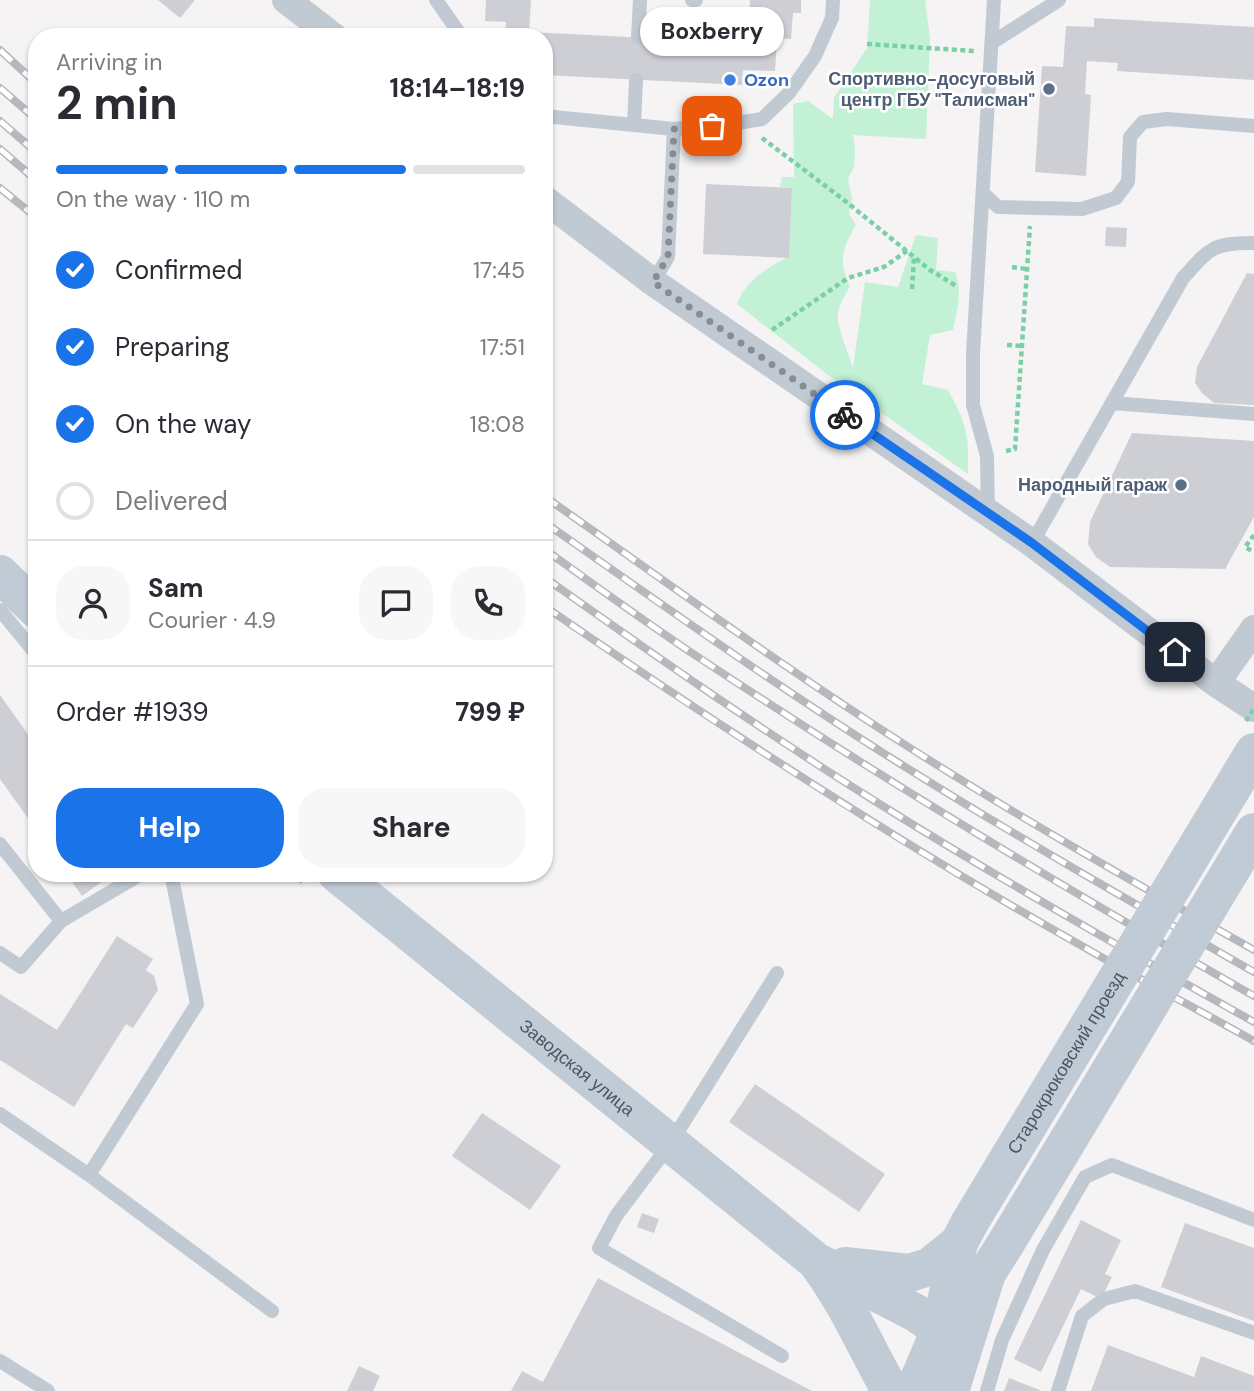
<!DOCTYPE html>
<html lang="en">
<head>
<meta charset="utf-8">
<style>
  :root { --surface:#fff; --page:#f7f7f7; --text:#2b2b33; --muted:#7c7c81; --line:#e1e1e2; --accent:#1a73e8 }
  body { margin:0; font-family:"DM Sans",sans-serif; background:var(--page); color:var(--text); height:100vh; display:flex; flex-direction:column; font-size:26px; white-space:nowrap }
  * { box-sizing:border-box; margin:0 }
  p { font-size:23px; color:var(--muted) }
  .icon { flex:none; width:38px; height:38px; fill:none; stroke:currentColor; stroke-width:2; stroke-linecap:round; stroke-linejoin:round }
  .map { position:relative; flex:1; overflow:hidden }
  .sheet { position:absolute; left:28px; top:28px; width:525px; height:854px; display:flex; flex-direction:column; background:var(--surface); border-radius:28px; box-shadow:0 2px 5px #0004 }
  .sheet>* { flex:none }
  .pin { position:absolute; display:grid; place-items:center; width:60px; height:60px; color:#fff; margin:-30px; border-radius:14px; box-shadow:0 4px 10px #0006 }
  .courier { position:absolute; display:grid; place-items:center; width:70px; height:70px; margin:-35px; border:5px solid #1a73e8; border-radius:50%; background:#fff; color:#222; box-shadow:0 2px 9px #0007 }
  .bubble { position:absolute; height:49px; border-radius:24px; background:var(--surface); box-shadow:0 2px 5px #0004; font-size:23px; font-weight:700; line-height:49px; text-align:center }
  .summary em { font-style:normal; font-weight:700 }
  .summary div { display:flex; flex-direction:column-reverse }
  .summary { display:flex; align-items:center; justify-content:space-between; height:119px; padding:0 28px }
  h1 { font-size:46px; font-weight:700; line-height:52px }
  .bar { display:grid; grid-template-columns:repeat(4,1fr); gap:10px 7px; align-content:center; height:84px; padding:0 28px }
  .bar i { height:9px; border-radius:5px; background:var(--line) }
  .bar .active { background:var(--accent) }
  .bar p { grid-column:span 4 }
  .line { display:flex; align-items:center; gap:18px; padding:0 28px; border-top:2px solid var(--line) }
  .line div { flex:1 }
  .round { display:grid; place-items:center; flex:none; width:74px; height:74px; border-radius:28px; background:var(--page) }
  ol { padding:0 28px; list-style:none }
  li { display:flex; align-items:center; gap:21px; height:77px }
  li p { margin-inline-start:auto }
  li .icon { padding:7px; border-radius:50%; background:var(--accent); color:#fff; stroke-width:4 }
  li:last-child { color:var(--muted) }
  li i { width:38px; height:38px; border:4px solid var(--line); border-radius:50% }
  .button { display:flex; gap:14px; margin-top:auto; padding:14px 28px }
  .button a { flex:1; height:80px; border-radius:28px; background:var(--accent); color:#fff; font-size:28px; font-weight:700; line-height:80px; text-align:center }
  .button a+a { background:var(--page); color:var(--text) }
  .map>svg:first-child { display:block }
  .green { fill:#c3f1d5 }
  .building { fill:#cdcfd5 }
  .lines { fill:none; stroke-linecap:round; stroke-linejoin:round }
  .path { stroke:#7ad0a6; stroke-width:4.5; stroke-dasharray:5 3.5; stroke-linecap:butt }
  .service { stroke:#c1cad2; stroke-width:14 }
  .minor { stroke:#c1cad2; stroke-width:28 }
  .secondary { stroke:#c1cbd6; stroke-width:38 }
  .rail-casing { stroke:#b5b8bd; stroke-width:8 }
  .rail { stroke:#fff; stroke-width:5; stroke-dasharray:16; stroke-linecap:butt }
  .path-bridge { stroke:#7ad0a6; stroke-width:4.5; stroke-dasharray:5 3.5; stroke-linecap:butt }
  .secondary-bridge { stroke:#c1cbd6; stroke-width:38 }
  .done { stroke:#868d94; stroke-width:7; stroke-dasharray:0 12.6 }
  .route { stroke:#1a73e8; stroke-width:9 }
  .shop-dot { fill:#3f7fe0; stroke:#fff; stroke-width:2.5 }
  .service-dot { fill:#5c6f8a; stroke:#fff; stroke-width:2.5 }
  .labels { text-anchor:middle; stroke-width:5; stroke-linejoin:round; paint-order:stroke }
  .service-label { font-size:18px; font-weight:bold; fill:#4e5e75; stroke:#fff; text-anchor:end }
  .shop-label { font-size:18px; font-weight:bold; fill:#366cbe; stroke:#fff; text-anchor:start }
  .street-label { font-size:18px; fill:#4a5661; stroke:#fff }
</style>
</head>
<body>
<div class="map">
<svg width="1254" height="1391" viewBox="0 0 1254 1391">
  <rect width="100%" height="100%" fill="#f5f3f3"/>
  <!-- green -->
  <path class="green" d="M870,0h55l5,39 -4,100 -73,-4 2,15 -1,17 -6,11 4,21 -3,15 7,11c-14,24 -18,35 -6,61 -4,8 -11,18 -12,27 -2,13 11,41 15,55l12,-86 33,5 18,-52 22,3 -2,32 19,2c8,19 2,38 -2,58l-23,5 -8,49 26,6c19,35 21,45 20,84l-140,-99 -91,-71c8,-22 31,-38 52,-47l3,-69 -12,-1 2,-10h12l-1,-73 15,-3 25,18 1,-21 33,-50z"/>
  <!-- building -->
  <path class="building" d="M158,0h37l-15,18z
    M486,0h45l-2,32 219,11 2,-43h51v13h-8l-2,26 -14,-1 -2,33 -32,-1 -1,15 -198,-10v-38h-39l1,-15 -21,-1z
    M1094,18l160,9v53l-137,-9 1,-8 -31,-2 -2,33 6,1 -5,81 -51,-4 7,-106 21,1 3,-41 28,1z
    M706,184l86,4 -3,70 -86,-4z
    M1106,227l21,1 -1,19 -21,-1z
    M1247,273l7,1v131l-40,-2 -12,-10 -7,-10 2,-16z
    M1132,433l122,8v76l-29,52 -115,-2 -14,-10 -8,-13 2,-22z
    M0,695l37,52v84l-37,-52z
    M66,873h48l-32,23z
    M117,936l36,23 -7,11 8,6 4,14 -25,38 -7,-4 -52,83 -74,-47v-66l57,36z
    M755,1084l130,90 -26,38 -130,-90z
    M482,1113l79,53 -31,44 -78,-54z
    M642,1213l17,6 -5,14 -17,-6z
    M1081,1220l40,20 -16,34 7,3 -11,22 -20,-10 -40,83 -27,-13z
    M1185,1223l69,25v73l-93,-34z
    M598,1278l41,22 173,91h-301l11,-20 21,11z
    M1108,1345l86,32 7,-21 53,20v15h-163z
    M359,1366l21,10 -7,15h-26z
    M1009,1378l33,13h-38z"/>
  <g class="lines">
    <!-- path -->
    <path class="path" d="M867,44l107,7
      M762,138l82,62 86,70 28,17
      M1012,267l15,2
      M912,289l2,-31
      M772,330l76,-52 36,-11 23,-16
      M1007,345l15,1
      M1006,451l9,-2 15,-223
      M1254,535l-9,12 9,5
      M292,873l13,11"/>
    <!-- service -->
    <path class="service" d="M436,0l26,37
      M692,0h4
      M638,37l2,-37
      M993,42l66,-42
      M544,116l130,13 57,-5 31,-5 27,-26 26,-37 17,-38 1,-18
      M634,125l2,-45
      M983,193l15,14 84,2 34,-11 12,-16 2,-45 13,-15 24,-3 87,7
      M653,282l15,-25 6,-128
      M1112,403l142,11
      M988,513l-1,-57 -14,-51v-52l21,-353
      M1032,543l151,-265c26,-29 30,-36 71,-35
      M0,610l37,45
      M0,844l61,77
      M0,953l21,14 40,-46 82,-48
      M777,973l-107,171 -54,72 -17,32 183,108
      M0,1114l89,61 108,-171 -26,-131
      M89,1175l183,136
      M0,1361l48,30
      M987,1391l15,-51 41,-90 42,-73 27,-12 142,55
      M1058,1391l24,-75 22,-17 31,-8 119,42"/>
    <!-- minor -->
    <path class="minor" d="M286,0l48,37
      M544,199l109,83 379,261 184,140 38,25
      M1216,683l38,-54"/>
    <!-- secondary -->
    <g class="secondary">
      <path d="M0,574l37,36"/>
      <path id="s1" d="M336,873l481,389 99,51 24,17 22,22"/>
      <path d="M818,1264c27,36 45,77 67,117l3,10"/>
      <path d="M845,1266l64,7 20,-6 30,-24"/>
      <path d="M914,1391l26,-61 19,-87 11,-21"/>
      <path d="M950,1391l37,-118 19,-30"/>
    </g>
    <defs>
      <path id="rail" d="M0,50l37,34
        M0,88l37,32
        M0,121l37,32
        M0,149l37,32
        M0,188l37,30
        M544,496c120,85 239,171 363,250 113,72 230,138 347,204
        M544,522c117,82 234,165 355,241 116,73 236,141 355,209
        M544,549c52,37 104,75 157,110 179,119 365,230 553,337
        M544,577c110,78 220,155 334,226 123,77 249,148 376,219
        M544,606c175,120 353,236 538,340 57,33 115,63 172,95"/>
    </defs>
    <!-- rail casing -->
    <use href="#rail" class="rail-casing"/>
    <!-- rail -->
    <use href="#rail" class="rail"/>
    <!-- path-bridge -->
    <path class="path-bridge" d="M1246,721l8,-13"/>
    <!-- secondary-bridge -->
    <g class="secondary-bridge">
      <path id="s2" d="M970,1222l284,-470"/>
      <path d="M1006,1243l248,-411"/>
    </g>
  </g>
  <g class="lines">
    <!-- done -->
    <path class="done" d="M712,126l-38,3 -6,128 -15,25 192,133"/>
    <!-- route -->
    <path class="route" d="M845,415l187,128 143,109"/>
  </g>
  <!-- markers -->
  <circle class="shop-dot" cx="730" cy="80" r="7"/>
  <g class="service-dot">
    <circle cx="1049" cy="89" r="7"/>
    <circle cx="1181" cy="485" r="7"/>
  </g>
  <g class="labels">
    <!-- service labels -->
    <g class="service-label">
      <text x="1035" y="85">Спортивно-досуговый<tspan x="1035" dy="21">центр ГБУ "Талисман"</tspan></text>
      <text x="1167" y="491">Народный гараж</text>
    </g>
    <!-- shop labels -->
    <g class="shop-label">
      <text x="744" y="86">Ozon</text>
    </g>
    <!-- street labels -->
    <g class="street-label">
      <text dy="6" stroke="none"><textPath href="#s2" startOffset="186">Старокрюковский проезд</textPath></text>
      <text dy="6" stroke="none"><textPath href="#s1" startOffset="310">Заводская улица</textPath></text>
    </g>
  </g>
</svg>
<div class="pin" style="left:712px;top:126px;background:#ea580c"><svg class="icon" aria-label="bag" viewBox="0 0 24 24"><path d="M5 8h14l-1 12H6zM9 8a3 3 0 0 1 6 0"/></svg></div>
<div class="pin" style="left:1175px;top:652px;background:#1f2937"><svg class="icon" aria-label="home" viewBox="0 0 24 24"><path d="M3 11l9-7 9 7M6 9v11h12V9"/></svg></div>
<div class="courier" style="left:845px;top:415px"><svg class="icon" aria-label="bike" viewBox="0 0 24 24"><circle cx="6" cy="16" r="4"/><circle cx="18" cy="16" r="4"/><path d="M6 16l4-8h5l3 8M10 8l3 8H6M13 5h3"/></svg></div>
<div class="bubble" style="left:640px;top:7px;width:144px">Boxberry</div>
<section class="sheet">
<div class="summary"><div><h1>2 min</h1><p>Arriving in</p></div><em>18:14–18:19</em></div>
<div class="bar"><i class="active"></i><i class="active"></i><i class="active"></i><i></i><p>On the way · 110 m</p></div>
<ol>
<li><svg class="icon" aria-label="check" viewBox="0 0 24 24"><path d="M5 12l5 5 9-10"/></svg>Confirmed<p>17:45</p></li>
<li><svg class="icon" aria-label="check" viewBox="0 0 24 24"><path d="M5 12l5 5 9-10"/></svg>Preparing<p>17:51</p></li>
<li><svg class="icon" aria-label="check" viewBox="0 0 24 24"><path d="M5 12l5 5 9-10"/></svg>On the way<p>18:08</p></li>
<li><i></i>Delivered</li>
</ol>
<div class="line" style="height:126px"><a class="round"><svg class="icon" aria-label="person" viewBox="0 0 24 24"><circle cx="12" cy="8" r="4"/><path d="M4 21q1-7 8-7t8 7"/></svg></a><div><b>Sam</b><p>Courier · 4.9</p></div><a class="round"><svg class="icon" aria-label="chat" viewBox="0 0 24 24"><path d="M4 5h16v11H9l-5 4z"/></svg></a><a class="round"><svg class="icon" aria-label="phone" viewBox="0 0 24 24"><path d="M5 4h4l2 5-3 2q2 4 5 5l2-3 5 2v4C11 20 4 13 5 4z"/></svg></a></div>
<div class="line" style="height:91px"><div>Order #1939</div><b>799 ₽</b></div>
<div class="button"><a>Help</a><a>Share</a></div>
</section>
</div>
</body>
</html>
